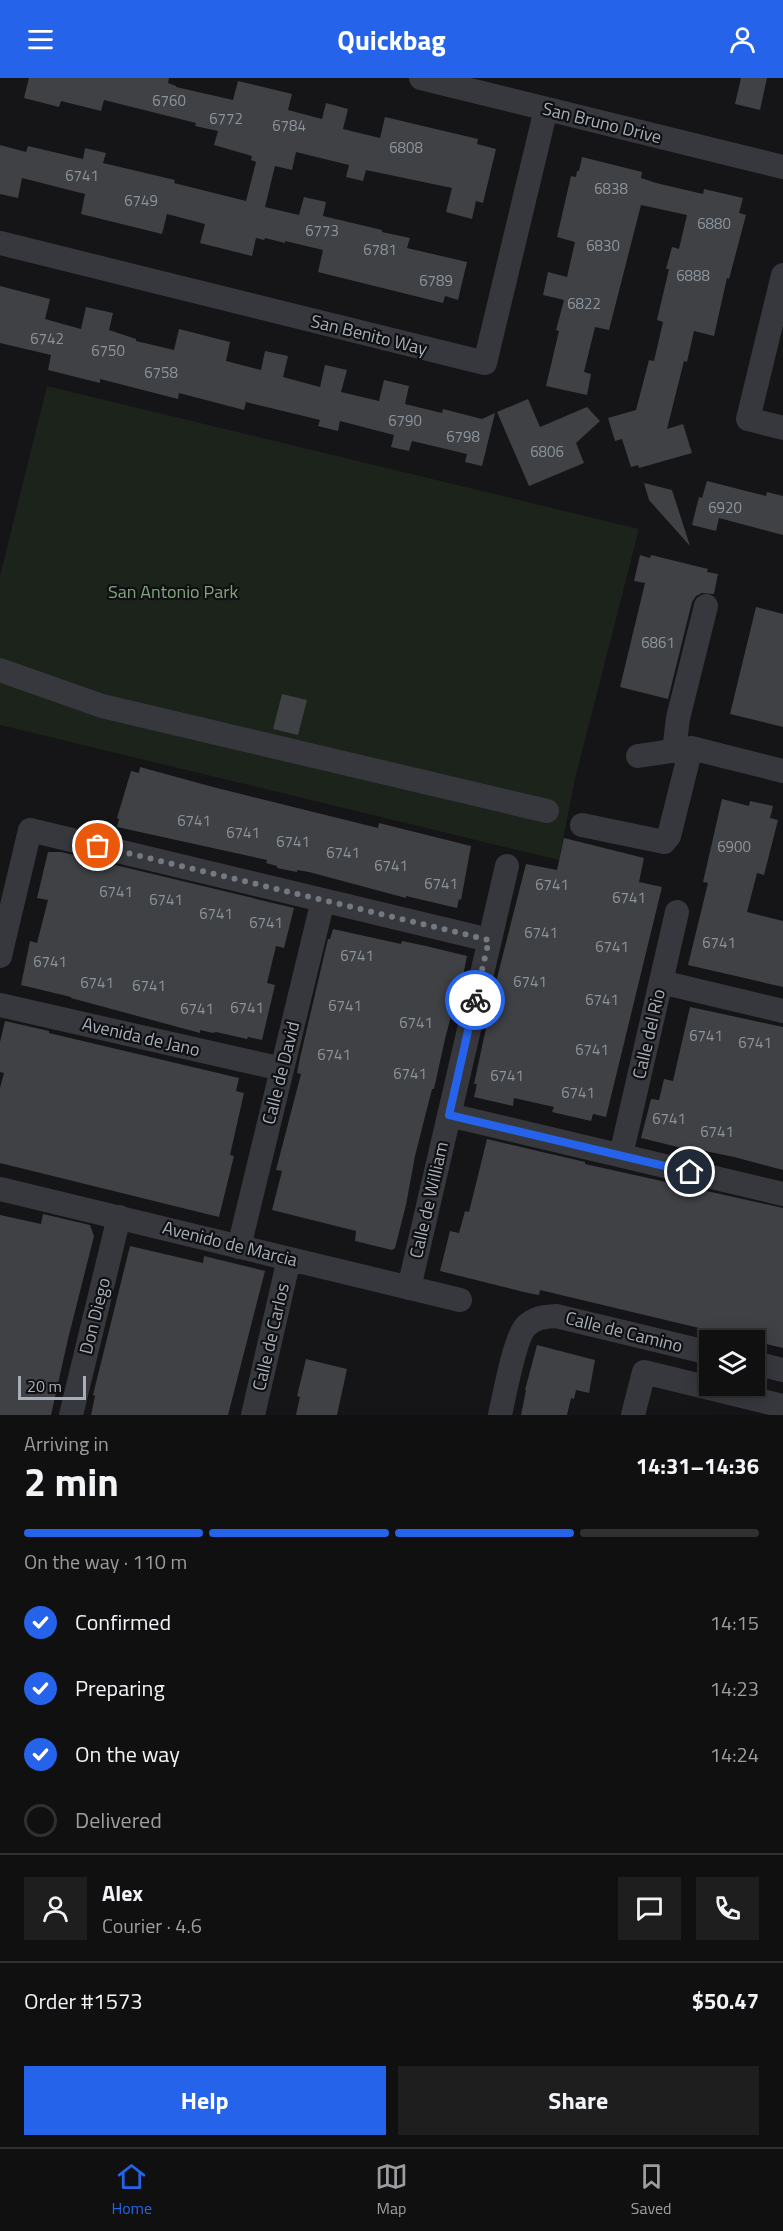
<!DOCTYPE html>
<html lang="en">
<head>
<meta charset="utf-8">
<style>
  :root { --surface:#101011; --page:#1e1e1f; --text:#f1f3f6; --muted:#9c9d9f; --line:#303031; --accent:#2563eb }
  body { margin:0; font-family:"Titillium Web",sans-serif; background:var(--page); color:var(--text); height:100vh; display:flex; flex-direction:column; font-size:22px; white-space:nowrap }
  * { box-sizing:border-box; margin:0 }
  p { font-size:20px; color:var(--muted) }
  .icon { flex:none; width:33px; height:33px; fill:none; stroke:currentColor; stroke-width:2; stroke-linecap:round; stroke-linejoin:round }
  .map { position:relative; height:1337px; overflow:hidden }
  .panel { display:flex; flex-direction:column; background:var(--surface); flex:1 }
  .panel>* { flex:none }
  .tools { position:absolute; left:699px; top:1252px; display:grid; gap:12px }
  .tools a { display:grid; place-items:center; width:66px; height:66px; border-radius:0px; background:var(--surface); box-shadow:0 3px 15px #0003,0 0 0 2px var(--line); font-size:30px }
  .scale { position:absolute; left:18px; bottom:15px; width:68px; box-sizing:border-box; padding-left:6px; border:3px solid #a6afb9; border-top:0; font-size:16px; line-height:21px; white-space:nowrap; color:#a6afb9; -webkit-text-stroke:4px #101012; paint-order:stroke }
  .pin { position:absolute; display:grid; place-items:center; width:51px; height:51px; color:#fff; margin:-26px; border:3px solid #fff; border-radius:50%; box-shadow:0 2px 6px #0007 }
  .courier { position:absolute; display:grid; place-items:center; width:60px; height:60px; margin:-30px; border:4px solid #2563eb; border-radius:50%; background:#fff; color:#222; box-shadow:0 2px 8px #0007 }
  .head em { font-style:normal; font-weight:700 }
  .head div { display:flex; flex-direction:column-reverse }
  .head { display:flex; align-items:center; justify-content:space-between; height:102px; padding:0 24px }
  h1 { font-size:39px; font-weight:700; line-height:45px }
  .bar { display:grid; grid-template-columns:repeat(4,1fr); gap:9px 6px; align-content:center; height:72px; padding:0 24px }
  .bar i { height:8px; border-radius:4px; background:var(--line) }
  .bar .active { background:var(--accent) }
  .bar p { grid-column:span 4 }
  .line { display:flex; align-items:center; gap:15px; padding:0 24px; border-top:2px solid var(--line) }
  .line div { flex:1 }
  .round { display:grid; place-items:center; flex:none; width:63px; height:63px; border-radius:0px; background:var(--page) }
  ol { padding:0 24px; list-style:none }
  li { display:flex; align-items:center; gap:18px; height:66px }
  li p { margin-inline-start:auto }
  li .icon { padding:6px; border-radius:50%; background:var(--accent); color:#fff; stroke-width:4 }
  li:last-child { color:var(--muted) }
  li i { width:33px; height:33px; border:3px solid var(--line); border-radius:50% }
  .action { display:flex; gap:12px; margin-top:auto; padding:12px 24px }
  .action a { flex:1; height:69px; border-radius:0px; background:var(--accent); color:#fff; font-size:24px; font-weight:700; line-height:69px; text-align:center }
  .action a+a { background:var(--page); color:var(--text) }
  header { display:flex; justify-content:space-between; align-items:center; height:78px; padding:0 24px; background:var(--accent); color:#fff; font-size:27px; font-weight:700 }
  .dock { display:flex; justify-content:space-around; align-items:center; height:84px; border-top:2px solid var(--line); background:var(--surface); font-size:16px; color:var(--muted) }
  .dock a { display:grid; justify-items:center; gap:3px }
  .dock .active { color:var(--accent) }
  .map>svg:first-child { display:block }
  .green { fill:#1b231b }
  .building { fill:#3f4145 }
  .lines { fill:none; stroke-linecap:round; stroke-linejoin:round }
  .minor { stroke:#36383d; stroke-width:24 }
  .done { stroke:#737980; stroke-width:6; stroke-dasharray:0 10.8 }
  .route { stroke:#2563eb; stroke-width:8 }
  .labels { text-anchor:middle; stroke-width:4.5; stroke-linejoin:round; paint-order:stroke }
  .number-label { font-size:15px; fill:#8c949c }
  .street-label { font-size:18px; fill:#a6afb9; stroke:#101012 }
  .park-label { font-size:18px; fill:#80a67b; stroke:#101012 }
</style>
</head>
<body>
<header><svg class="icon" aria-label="menu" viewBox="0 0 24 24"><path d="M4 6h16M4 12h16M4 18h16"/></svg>Quickbag<svg class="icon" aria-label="person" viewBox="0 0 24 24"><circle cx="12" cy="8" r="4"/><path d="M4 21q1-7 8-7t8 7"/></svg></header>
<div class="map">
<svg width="783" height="1337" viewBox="0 0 783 1337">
  <rect width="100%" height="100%" fill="#151517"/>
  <!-- green -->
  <path class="green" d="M47,308l592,143 -64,250 -16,81 -559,-135v-149z"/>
  <!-- building -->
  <path class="building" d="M29,0h140l-1,5 8,3v1l57,13 5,-19 54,13 -4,16 34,9 4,-16 22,6 -5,20 37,9 5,-21 93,22 -1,5 19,5 -13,54 -7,-2 -4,18 -26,-7 6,-24 -86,-18 -3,11 -17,-4 3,-12 -53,-13 -4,18 -17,-4 -10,41 34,8 5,-18 22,5 -3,14 59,14v2l28,6 -3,10 60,14 -9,38 -13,-4 -2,7 -125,-31 5,-22 -38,-9v2l-20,-5 -1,2 -8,-2 -4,18 -52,-13 5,-19 -38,-10 -5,20 -81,-20 4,-20 -63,-16 -4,20 -18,-4v-49l26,7 2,-6 55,13 2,-11 21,5 -3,10 72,17 -1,3 72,18 10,-39 -5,-2 1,-4 -38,-11 4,-14 -23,-5 1,-3 -92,-23 -3,11 -40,-10 -2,6 -35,-9z
    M741,0h26l-7,32 -25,-6z
    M582,79l60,15 -1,6 15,5 47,11 1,-5 39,9 -4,15 7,2 -17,64 -2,-1 -13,58 -20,-5 -7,31 -3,-1 -17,68 16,-5 9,29 -53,15 -1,-3 -7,2 -9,-28 -7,2 -7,-23 28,-8 13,-50 5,1 9,-39 -6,-2 12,-51h-3l6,-22 7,2 8,-34 -46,-10 -32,125 -14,-3 -11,45 7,2 -4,21 -41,-9 13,-55 -3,-1 8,-30 -21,-5 5,-23 19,5 8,-35 -18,-5 14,-61 5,1 1,-6h2z
    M0,208l50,13 -5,20 36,10 5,-22 27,6 -4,17 27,9v2l38,9 5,-21 51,13 -4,19 35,9 4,-19 23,5 -5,21 37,10 5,-22 22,5 -6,22 38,9 5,-21 25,6 -4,18 37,9 1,-4 39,10 13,-6 -13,53 -17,-4 2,-8 -55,-13 -3,10 -18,-4 3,-12 -54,-14 -2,10 -20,-5 2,-6 -74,-18 -2,8 -65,-17 -1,6 -78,-20v4l-52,-13 3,-15 -51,-12z
    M528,321l12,28 47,-20 13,14 -24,22 8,20 -55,23 -32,-74z
    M707,403l59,15 1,-4 16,4v39l-64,-17 -3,13 -24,-6 7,-28 3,1z
    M644,405l28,7 18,56 -41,-46z
    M640,477l10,3 1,-3 57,14 -1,3 11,2 -4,20 -12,-1 -6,3 -4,6 -24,97 -48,-12 25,-104 -11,-2z
    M756,529l27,7v113l-53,-13z
    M282,616l25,6 -9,35 -25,-6z
    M140,689l73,20 165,41 1,-5 92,23 -10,54 -2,-1 -2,9 -51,-12v2l-97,-26 -12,-2v2l-20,-4v-2l-11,-3 1,-3 -150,-33 2,-8 -2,-1 14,-47 8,2z
    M722,721l27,7 1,-5 23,5 -3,12 8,2 -14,55 -7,-2 -10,39 36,9v66l-95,-22 20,-82 -5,-1z
    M564,760l80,20 -5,24 23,5 -56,230 -13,-3 -2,7 -39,-9 2,-5 -40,-9 -1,8 -39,-9 3,-13h-3l21,-98 31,-122 31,6z
    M48,774h13l233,56 -10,40 -8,-2 -9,37 8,2 -13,55 -14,-3 -1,2 -31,-7 -3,1 -13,-3v3l-129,-35v-1l-50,-12 9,-44 7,2 11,-43 -11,-2z
    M333,851l68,15 1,-3 24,5 41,10 -7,35 -1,-1 -4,11 -10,38 -11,50h-2l-17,67 -9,49 -11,43 -3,2 -37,-9 1,-10 -84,-21 10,-39 -6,-1 25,-96 -4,-1 3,-15 28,-119h2z
    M690,929l93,20v143l-49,-13 -48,-10v2l-45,-11 10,-39 8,1 5,-21 9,2z
    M5,943l44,10v2l190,45 -3,13 8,2 -14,62 4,1 -15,61 -219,-54v-75l4,-15 -4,-1v-30z
    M487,1061l98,23v2l198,44v140l-243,-58 -1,5 -11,-2 -88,-22 10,-40 9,2 6,-22 4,1z
    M43,1136l47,11 4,11 -26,103 -17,76h-51v-200l41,9z
    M130,1168l73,17 1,-7 61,15 -37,144h-137l4,-19 -2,-1z
    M537,1267l58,15 -6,33 -13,-3 -2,9 -3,-1 -4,17h-46l5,-25h-1z
    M306,1281l41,10 -10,46h-41l4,-18 -3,-1z"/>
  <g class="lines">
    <!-- minor -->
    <path class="minor" d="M421,0l362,89
      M0,165l485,120 61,-254
      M783,197l-35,144 35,9
      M0,592l102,36 445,105
      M674,673l4,-33 28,-112
      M638,678l53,-8 92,23
      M582,747l82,17 5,-6 22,-88
      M0,878l30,-126 459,110
      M661,904l122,29
      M0,927l282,64
      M449,1037l334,79
      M621,1077l56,-243
      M0,1111l460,111
      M239,1169l84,-347
      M409,1210l98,-422
      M754,1285l29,7
      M71,1337l48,-198
      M253,1337l36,-156
      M500,1337c4,-18 15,-78 26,-89 10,-9 18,-9 30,-10l154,37
      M633,1337l11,-43 139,34"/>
  </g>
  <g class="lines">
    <!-- done -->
    <path class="done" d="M98,768l391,94 -14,60"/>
    <!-- route -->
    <path class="route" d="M475,922l-26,115 241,57"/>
  </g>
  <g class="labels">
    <!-- number labels -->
    <g class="number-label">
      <text x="169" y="28">6760</text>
      <text x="226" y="46">6772</text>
      <text x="289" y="53">6784</text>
      <text x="406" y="75">6808</text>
      <text x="82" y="103">6741</text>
      <text x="611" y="116">6838</text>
      <text x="141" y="128">6749</text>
      <text x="714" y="151">6880</text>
      <text x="322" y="158">6773</text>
      <text x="603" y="173">6830</text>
      <text x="380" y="177">6781</text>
      <text x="693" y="203">6888</text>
      <text x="436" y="208">6789</text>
      <text x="584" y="231">6822</text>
      <text x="47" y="266">6742</text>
      <text x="108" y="278">6750</text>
      <text x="161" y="300">6758</text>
      <text x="405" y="348">6790</text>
      <text x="463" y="364">6798</text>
      <text x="547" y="379">6806</text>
      <text x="725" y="435">6920</text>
      <text x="658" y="570">6861</text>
      <text x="194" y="748">6741</text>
      <text x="243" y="760">6741</text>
      <text x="293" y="769">6741</text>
      <text x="734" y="774">6900</text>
      <text x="343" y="780">6741</text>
      <text x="391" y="793">6741</text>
      <text x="441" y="811">6741</text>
      <text x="552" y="812">6741</text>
      <text x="116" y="819">6741</text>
      <text x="629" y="825">6741</text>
      <text x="166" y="827">6741</text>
      <text x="216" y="841">6741</text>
      <text x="266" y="850">6741</text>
      <text x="541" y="860">6741</text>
      <text x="719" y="870">6741</text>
      <text x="612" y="874">6741</text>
      <text x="357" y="883">6741</text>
      <text x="50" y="889">6741</text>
      <text x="530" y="909">6741</text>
      <text x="97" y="910">6741</text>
      <text x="149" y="913">6741</text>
      <text x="602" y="927">6741</text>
      <text x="345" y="933">6741</text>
      <text x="247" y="935">6741</text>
      <text x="197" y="936">6741</text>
      <text x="416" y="950">6741</text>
      <text x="706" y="963">6741</text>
      <text x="755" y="970">6741</text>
      <text x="592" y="977">6741</text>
      <text x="334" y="982">6741</text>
      <text x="410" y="1001">6741</text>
      <text x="507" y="1003">6741</text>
      <text x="578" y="1020">6741</text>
      <text x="669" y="1046">6741</text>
      <text x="717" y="1059">6741</text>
    </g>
    <!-- street labels -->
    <g class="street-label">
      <text transform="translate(602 45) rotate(14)" y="6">San Bruno Drive</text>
      <text transform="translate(369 257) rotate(14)" y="6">San Benito Way</text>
      <text transform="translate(649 956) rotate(-77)" y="6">Calle del Rio</text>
      <text transform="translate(141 959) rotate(13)" y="6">Avenida de Jano</text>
      <text transform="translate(281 995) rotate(-76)" y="6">Calle de David</text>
      <text transform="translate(429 1122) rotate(-77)" y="6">Calle de William</text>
      <text transform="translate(230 1166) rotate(14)" y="6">Avenido de Marcia</text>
      <text transform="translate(95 1238) rotate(-76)" y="6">Don Diego</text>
      <text transform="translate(624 1254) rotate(14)" y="6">Calle de Camino</text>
      <text transform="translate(271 1259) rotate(-77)" y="6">Calle de Carlos</text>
    </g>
    <!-- park labels -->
    <g class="park-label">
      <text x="173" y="520">San Antonio Park</text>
    </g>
  </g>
</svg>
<div class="tools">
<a><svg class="icon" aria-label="layers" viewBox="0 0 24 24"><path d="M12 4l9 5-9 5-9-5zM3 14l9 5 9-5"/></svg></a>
</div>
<div class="scale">20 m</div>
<div class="pin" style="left:98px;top:768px;background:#ea580c"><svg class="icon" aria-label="bag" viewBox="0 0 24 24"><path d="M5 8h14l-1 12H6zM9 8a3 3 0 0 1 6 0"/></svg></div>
<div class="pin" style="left:690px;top:1094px;background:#1f2937"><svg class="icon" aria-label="home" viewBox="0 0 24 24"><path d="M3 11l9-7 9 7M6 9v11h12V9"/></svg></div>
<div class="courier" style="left:475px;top:922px"><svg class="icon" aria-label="bike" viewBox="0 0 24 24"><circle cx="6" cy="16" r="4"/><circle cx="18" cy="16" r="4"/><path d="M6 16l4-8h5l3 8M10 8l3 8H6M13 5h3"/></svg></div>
</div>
<section class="panel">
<div class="head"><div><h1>2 min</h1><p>Arriving in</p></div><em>14:31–14:36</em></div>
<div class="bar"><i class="active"></i><i class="active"></i><i class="active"></i><i></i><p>On the way · 110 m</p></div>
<ol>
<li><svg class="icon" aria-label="check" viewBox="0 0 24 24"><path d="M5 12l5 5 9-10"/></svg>Confirmed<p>14:15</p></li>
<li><svg class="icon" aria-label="check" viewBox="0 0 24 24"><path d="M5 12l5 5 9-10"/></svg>Preparing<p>14:23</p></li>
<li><svg class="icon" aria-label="check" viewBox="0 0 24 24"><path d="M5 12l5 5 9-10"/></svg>On the way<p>14:24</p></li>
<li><i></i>Delivered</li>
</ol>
<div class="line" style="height:108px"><a class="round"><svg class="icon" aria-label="person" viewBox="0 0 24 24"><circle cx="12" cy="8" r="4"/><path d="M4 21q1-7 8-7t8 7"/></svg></a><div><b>Alex</b><p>Courier · 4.6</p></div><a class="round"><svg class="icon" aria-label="chat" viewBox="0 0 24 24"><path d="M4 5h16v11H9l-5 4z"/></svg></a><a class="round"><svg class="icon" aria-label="phone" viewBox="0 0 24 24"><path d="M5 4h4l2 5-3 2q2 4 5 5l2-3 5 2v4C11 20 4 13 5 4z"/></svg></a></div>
<div class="line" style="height:78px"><div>Order #1573</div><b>$50.47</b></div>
<div class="action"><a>Help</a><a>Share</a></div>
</section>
<nav class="dock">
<a class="active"><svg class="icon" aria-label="home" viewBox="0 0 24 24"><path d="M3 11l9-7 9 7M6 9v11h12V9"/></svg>Home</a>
<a><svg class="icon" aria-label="map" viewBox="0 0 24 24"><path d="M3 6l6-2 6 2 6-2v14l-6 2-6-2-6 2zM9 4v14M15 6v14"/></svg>Map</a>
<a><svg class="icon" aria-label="saved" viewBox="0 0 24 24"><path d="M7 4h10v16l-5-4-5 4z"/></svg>Saved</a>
</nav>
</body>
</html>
